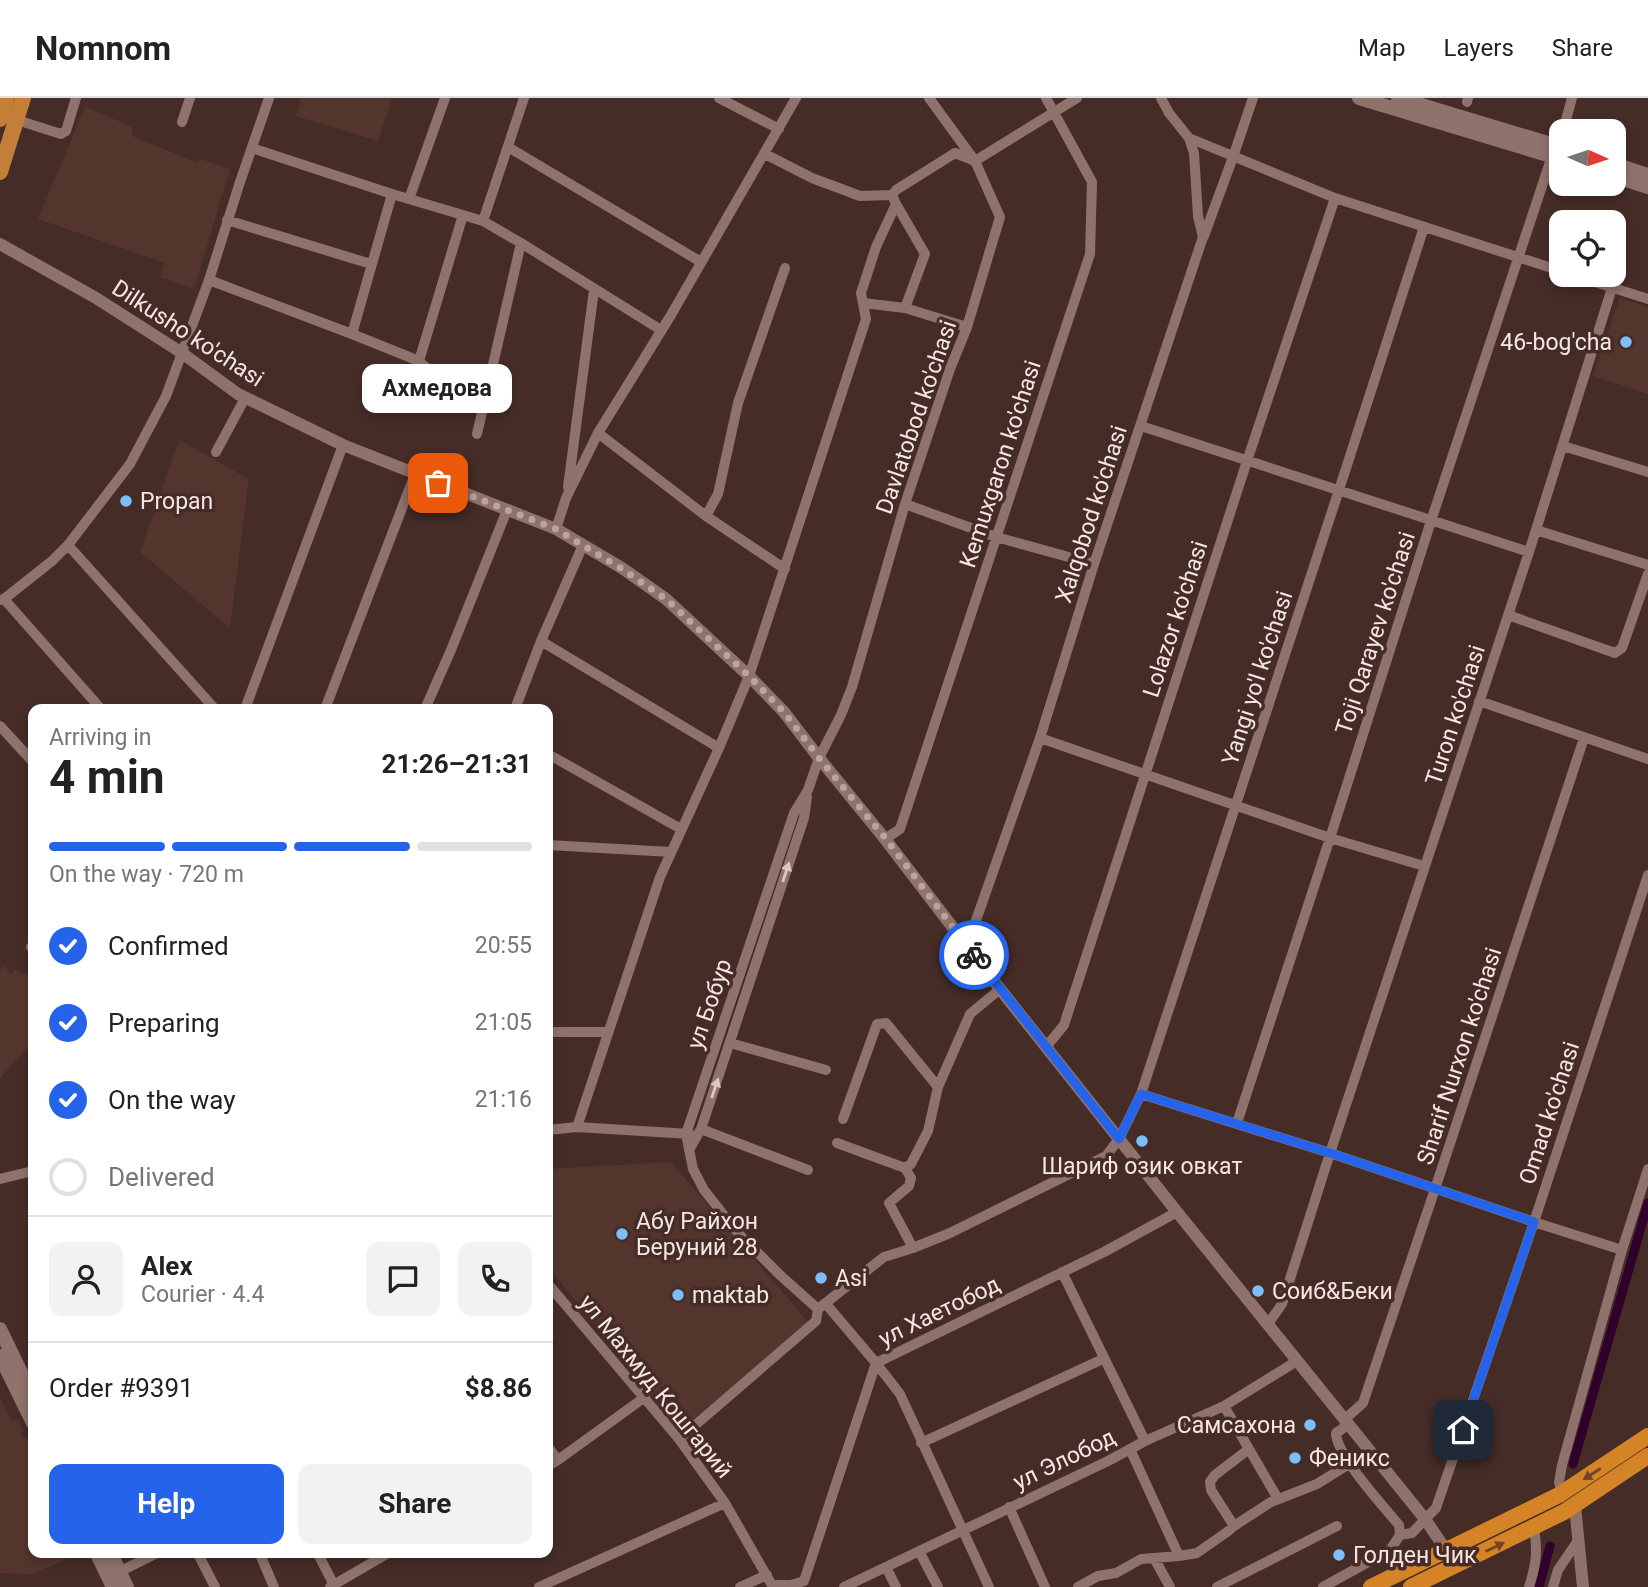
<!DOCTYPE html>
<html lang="en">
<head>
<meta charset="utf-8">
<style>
  :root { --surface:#fff; --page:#f2f2f2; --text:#222; --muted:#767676; --line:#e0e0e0; --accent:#2563eb }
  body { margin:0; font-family:Roboto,sans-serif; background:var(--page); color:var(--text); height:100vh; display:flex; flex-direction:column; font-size:26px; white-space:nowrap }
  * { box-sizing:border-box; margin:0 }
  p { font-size:23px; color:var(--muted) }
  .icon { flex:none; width:38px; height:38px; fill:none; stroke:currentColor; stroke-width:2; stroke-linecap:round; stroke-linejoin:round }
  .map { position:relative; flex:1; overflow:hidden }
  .sheet { position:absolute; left:28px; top:606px; width:525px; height:854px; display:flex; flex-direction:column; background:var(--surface); border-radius:14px; box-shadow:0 4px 10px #0003 }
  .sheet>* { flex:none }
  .needle { width:46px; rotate:93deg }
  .tools { position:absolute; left:1549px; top:21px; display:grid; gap:14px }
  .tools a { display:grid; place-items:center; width:77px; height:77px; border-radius:14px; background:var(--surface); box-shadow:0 4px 10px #0003; font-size:35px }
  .pin { position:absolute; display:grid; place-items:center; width:60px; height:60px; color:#fff; margin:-30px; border-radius:14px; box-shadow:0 4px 10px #0006 }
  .courier { position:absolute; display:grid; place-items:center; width:70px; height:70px; margin:-35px; border:5px solid #2563eb; border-radius:50%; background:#fff; color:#222; box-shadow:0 2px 9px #0007 }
  .bubble { position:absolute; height:49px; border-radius:14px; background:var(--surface); box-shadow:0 4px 10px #0003; font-size:23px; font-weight:700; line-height:49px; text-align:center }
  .headline em { font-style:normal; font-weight:700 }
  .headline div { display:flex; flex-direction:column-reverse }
  .headline { display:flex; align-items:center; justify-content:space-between; height:119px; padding:0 21px }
  h1 { font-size:46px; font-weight:700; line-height:52px }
  .bar { display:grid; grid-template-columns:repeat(4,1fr); gap:10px 7px; align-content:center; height:84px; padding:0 21px }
  .bar i { height:9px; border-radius:5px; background:var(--line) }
  .bar .on { background:var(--accent) }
  .bar p { grid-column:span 4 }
  .line { display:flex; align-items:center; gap:18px; padding:0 21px; border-top:2px solid var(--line) }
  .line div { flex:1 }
  .round { display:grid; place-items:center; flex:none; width:74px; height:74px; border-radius:14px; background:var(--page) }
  ol { padding:0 21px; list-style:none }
  li { display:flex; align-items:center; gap:21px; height:77px }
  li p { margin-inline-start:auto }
  li .icon { padding:7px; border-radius:50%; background:var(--accent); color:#fff; stroke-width:4 }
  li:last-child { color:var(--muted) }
  li i { width:38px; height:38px; border:4px solid var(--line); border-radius:50% }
  .button { display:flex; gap:14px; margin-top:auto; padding:14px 21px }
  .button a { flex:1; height:80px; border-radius:14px; background:var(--accent); color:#fff; font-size:28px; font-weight:700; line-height:80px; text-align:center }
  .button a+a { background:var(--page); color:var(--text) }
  header { display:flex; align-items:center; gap:42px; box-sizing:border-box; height:98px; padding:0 35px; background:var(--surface); border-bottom:2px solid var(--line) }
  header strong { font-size:33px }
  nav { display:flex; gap:38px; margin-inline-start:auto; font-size:24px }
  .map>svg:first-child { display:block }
  .built { fill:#54352e }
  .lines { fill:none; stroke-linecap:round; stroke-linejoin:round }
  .canal { stroke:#30002a; stroke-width:9 }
  .minor { stroke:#8f726b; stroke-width:10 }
  .tertiary { stroke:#8f726b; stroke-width:12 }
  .secondary { stroke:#8f726b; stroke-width:14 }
  .primary { stroke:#c37f37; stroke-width:16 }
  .trunk { stroke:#d48326; stroke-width:16 }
  .oneway { fill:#dcc9c4 }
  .oneway2 { fill:#704627 }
  .done { stroke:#b8a5a1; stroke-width:7; stroke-dasharray:0 12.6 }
  .route { stroke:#2563eb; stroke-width:9 }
  .poi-dot { fill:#7cbef9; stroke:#452c27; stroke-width:2.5 }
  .labels { text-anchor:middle; stroke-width:7; stroke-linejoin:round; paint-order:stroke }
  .street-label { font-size:23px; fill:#f6e6e2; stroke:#452c27 }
  .poi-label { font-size:23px; fill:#f6e6e2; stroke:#452c27; text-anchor:start }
</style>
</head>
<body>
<header>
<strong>Nomnom</strong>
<nav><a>Map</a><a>Layers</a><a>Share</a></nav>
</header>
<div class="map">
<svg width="1648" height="1489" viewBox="0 0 1648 1489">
  <rect width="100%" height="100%" fill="#452c27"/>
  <!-- built -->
  <path class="built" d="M301,0h91l-14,43 -82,-25z
    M85,9l48,20 -1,9 66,27 2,-4 30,10 -36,120 -34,-12 5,-14 -127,-44z
    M1620,200l28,9v87l-55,-18z
    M179,342l70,39 -19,149 -90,-76z
    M4,868l7,8 3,-4 19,7v65l-33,36v-109z
    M671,1064l138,161 -129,107 -132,-163v-98z
    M0,1299l12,24 5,-2 7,11 -3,4 8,7 4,9v102l48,1 -48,21 -33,-1z"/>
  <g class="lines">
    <!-- canal -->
    <path class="canal" d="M1573,1366l75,-261
      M1539,1489l11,-41"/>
    <!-- minor -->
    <path class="minor" d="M524,0l-41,123 38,22 140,87
      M719,0l60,31
      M1467,4l1,-4
      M17,22l44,14 5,-3 10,-33
      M182,24l8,-24
      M1564,29l8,-29
      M1189,40l146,60 226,73
      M508,49l193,115
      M252,50l140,46 91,27
      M765,56l47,24 48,18 32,-1 4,-5 59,-37 20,8 102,-63
      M409,101l36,-101
      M896,106l29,50 -20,54
      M227,122l144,44
      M1204,138l29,-79 20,-59
      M1573,177l75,24
      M209,182l143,54 67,27c14,16 48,22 69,28
      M863,205l42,5 62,19
      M352,236l40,-140
      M419,263l44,-146
      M1141,328l388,126
      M598,335l108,83 79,53
      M477,336l44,-191
      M1563,348l85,26
      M216,354l29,-54
      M568,389l26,-197
      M905,406l91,33 98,27
      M706,418l12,-22 20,-91 47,-135
      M556,431l10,-31 32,-65 73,-118 125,-217
      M1536,432l112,35
      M68,447l147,164
      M4,501l97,110
      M0,502l4,-1 48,-38 16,-16 62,-81 36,-68 43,-116 31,-98 29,-84
      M1508,517l107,38 7,-5 26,-74
      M541,543l178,107
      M1479,603l169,58
      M245,611l98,-264
      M325,611l90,-235
      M425,611l26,-59 56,-140
      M515,611l26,-68 42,-96
      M0,628l33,36
      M1040,640l290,100 94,28
      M548,656l133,75
      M885,741l15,-10 190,-575 2,-72 -46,-84
      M548,747l123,7
      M967,848l73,-208 54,-174 109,-327 -5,-21 -4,-63 -5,-15 -20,-25 -8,-15
      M31,849l2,-2
      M548,934h60
      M730,945l96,27
      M1046,949l18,-22 183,-564 88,-263
      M1141,996l189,59 204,69 88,28
      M843,1021l34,-95 9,-1 52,64
      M1237,1025l93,-285 101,-317 121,-365
      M577,1029l83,-250 59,-129 30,-72 117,-357 -5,-26 15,-46 20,-43 -4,-9
      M701,1031l107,41
      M548,1032l29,-3 113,7
      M837,1045l68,25 6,-4 17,-33 10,-44 32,-73 30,-25
      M689,1052l12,-21 103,-311 3,-21
      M905,1070l6,10 -2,8 -20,17 24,45
      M0,1081l33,-8
      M1062,1174l83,169
      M548,1186l131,155 46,64 48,84
      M826,1206l50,59 24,31 89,193
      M818,1211l-37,-33 -43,-43 -34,-43 -11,-21 -7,-35 108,-321 14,-23 11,-32 22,-43 11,-28 53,-183 45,-135 17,-42 33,-110 -25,-56 -46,-63
      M1268,1226l14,-20 48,-151 199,-601 83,-264
      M1224,1308l54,93
      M1344,1322l19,-17 72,-214 149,-451
      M679,1341l137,-118 2,-12 66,-52 29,-9 37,-15 156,-77 13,-17 22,-45 198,-604 85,-263
      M921,1345l182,-84
      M548,1349l10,13
      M1130,1351l49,107
      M548,1368l10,-6 87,-63
      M1562,1395l-3,-11 3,-17 60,-215 26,-81
      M1009,1409l36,80
      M1234,1428l-23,-36 -1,-8 5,-7 34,-26
      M1400,1437l12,-2 24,-25 98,-286 114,-347
      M919,1453l19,36
      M197,1454l18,35
      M259,1454l15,35
      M317,1454l18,35
      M1154,1460l16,29
      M886,1469l10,20
      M119,1474l40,-20
      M773,1487h18l13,-4 72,-218 228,-111 73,-40
      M330,1489l60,-35
      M539,1489l186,-84
      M740,1489l27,-12
      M844,1489l264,-126 37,-20 79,-35 73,-45
      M1078,1489l20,-11 18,-3 25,-14 38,-3 18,-3 30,-21 7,-6 37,-24 46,-18 32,-20
      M1217,1489l120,-61
      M1323,1489l67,-37 10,-15 -1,-10c-15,-18 -63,-70 -63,-92l12,-8
      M1529,1489c7,-22 9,-36 5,-59
      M1553,1489l5,-17 21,-31"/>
    <!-- tertiary -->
    <path class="tertiary" d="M0,146l96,54 86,55 56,41 105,51 213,84 66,39 44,31 83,77 35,36 35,46 66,81 115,150 177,223 248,307 25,37
      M1575,1408l8,81"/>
    <!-- secondary -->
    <path class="secondary" d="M1359,0l202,61
      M1398,0l163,49
      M1614,66l34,11
      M1614,78l34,11
      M0,1231l33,68
      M0,1258l33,67
      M96,1454l17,35
      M110,1454l17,35"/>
    <!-- primary -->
    <path class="primary" d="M0,21l6,-21
      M0,74l23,-74"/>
    <!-- trunk -->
    <path class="trunk" d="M1371,1489l188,-92 89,-59
      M1411,1489l153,-75 84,-56"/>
  </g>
  <!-- one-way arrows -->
  <defs><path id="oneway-solid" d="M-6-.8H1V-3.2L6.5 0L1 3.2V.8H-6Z" transform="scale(1.75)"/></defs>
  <g class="oneway">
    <use href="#oneway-solid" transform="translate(786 774) rotate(-72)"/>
    <use href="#oneway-solid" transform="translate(715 990) rotate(-71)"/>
  </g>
  <g class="oneway2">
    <use href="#oneway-solid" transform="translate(1592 1376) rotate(147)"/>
    <use href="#oneway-solid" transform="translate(1495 1449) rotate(-26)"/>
  </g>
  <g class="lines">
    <!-- done -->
    <path class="done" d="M438,385l118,46 66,40 44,30 83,77 35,36 35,46 67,81 88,116"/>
    <!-- route -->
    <path class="route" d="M974,857l145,184 22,-45 189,59 204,69 -71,208"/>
  </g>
  <!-- markers -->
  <g class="poi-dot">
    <circle cx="1626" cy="244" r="7"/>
    <circle cx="126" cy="403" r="7"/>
    <circle cx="1142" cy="1043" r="7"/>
    <circle cx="622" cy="1136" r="7"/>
    <circle cx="821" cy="1180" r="7"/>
    <circle cx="1258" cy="1193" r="7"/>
    <circle cx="678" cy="1197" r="7"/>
    <circle cx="1310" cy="1327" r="7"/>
    <circle cx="1295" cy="1360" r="7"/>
    <circle cx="1339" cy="1457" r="7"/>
  </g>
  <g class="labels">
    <!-- street labels -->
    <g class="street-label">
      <text transform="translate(188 235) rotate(33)" y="8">Dilkusho ko'chasi</text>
      <text transform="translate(916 319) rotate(-71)" y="8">Davlatobod ko'chasi</text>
      <text transform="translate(1000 366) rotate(-72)" y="8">Kemuxgaron ko'chasi</text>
      <text transform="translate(1091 416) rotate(-72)" y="8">Xalqobod ko'chasi</text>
      <text transform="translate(1175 521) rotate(-72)" y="8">Lolazor ko'chasi</text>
      <text transform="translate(1375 535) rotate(-72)" y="8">Toji Qarayev ko'chasi</text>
      <text transform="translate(1257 580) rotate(-72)" y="8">Yangi yo'l ko'chasi</text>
      <text transform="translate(1455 617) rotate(-72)" y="8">Turon ko'chasi</text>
      <text transform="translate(709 906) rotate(-71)" y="8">ул Бобур</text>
      <text transform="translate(1459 958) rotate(-72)" y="8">Sharif Nurxon ko'chasi</text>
      <text transform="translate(1549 1015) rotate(-72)" y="8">Omad ko'chasi</text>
      <text transform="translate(939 1213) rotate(-26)" y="8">ул Хаетобод</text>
      <text transform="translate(656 1288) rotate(51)" y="8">ул Махмуд Кошгарий</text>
      <text transform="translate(1064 1361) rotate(-26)" y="8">ул Элобод</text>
    </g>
    <!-- poi labels -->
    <g class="poi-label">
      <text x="1612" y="252" text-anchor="end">46-bog'cha</text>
      <text x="140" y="411">Propan</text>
      <text x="1142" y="1076" text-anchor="middle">Шариф озик овкат</text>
      <text x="636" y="1131">Абу Райхон<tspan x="636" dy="26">Беруний 28</tspan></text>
      <text x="835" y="1188">Asi</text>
      <text x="1272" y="1201">Соиб&amp;Беки</text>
      <text x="692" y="1205">maktab</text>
      <text x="1296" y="1335" text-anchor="end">Самсахона</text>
      <text x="1309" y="1368">Феникс</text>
      <text x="1353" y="1465">Голден Чик</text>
    </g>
  </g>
</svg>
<div class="tools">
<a><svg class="needle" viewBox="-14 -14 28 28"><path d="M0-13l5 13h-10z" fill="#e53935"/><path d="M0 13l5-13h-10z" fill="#767676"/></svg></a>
<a><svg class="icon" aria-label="locate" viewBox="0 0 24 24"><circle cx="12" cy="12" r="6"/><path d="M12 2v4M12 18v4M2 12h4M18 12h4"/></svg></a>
</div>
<div class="pin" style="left:438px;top:385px;background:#ea580c"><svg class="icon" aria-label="bag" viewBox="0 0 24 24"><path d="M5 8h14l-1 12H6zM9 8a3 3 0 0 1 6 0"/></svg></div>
<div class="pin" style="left:1463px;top:1332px;background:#1f2937"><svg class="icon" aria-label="home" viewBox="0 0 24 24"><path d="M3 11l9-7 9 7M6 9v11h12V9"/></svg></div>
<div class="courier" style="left:974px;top:857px"><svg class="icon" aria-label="bike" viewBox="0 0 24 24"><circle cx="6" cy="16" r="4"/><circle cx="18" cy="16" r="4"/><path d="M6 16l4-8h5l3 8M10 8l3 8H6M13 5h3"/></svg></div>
<div class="bubble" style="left:362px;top:266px;width:150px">Ахмедова</div>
<section class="sheet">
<div class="headline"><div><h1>4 min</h1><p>Arriving in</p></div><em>21:26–21:31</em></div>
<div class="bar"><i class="on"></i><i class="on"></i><i class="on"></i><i></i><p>On the way · 720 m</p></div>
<ol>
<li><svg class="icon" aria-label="check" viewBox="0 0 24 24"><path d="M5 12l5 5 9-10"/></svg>Confirmed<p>20:55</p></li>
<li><svg class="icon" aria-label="check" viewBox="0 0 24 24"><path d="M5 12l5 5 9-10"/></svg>Preparing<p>21:05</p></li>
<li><svg class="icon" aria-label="check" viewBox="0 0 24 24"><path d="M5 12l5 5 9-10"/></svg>On the way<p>21:16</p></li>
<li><i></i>Delivered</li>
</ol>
<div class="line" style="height:126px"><a class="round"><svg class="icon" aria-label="person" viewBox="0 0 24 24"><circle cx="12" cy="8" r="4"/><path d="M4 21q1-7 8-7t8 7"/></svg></a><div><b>Alex</b><p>Courier · 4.4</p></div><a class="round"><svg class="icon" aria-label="chat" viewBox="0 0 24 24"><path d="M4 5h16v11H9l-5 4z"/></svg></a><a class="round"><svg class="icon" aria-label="phone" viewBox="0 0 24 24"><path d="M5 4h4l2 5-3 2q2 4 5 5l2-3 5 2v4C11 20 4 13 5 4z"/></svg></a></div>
<div class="line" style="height:91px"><div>Order #9391</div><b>$8.86</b></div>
<div class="button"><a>Help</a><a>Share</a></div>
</section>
</div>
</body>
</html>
